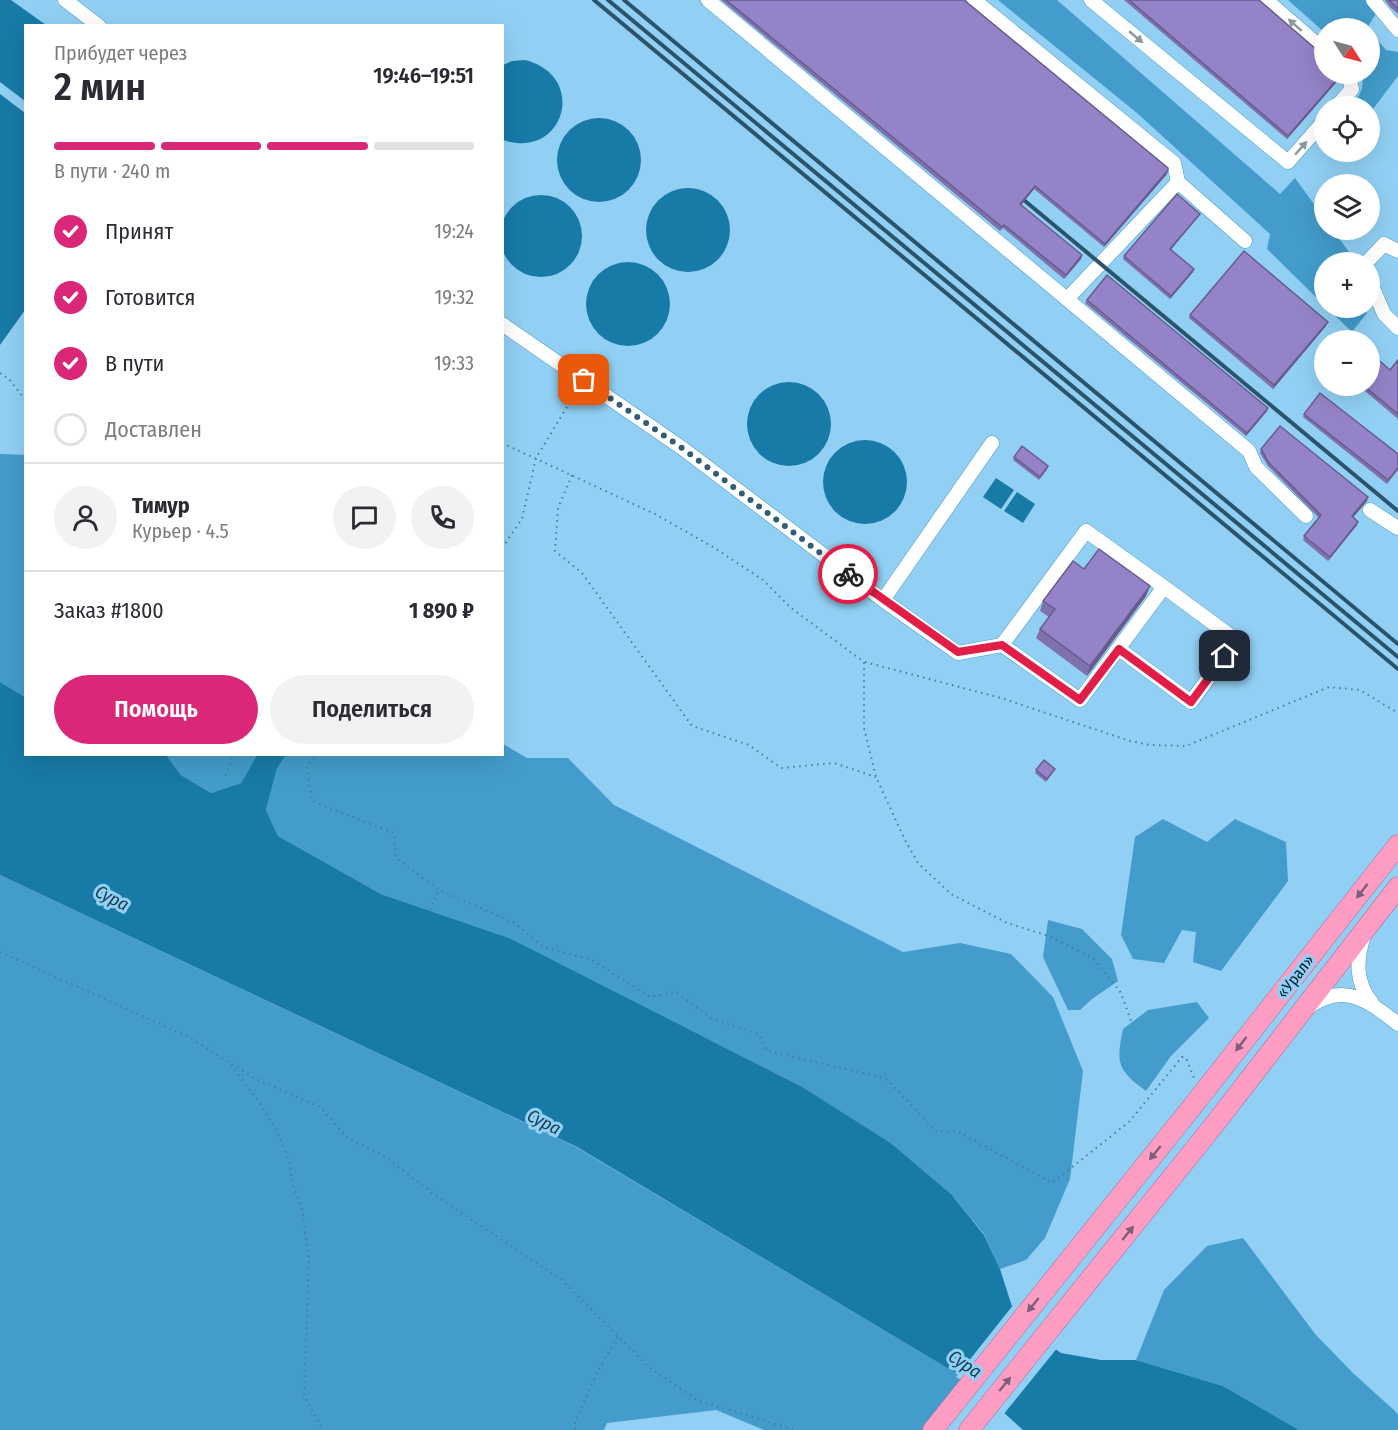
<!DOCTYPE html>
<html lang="ru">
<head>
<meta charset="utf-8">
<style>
  :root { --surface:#fff; --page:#f2f2f3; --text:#2b2b33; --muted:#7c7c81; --line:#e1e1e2; --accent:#db2777 }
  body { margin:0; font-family:"Fira Sans Condensed",sans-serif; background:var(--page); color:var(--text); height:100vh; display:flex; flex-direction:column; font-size:22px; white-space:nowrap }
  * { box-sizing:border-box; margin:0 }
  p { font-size:20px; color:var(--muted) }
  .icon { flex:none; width:33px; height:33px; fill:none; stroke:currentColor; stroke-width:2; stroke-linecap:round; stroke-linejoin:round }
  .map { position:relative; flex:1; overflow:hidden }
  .panel { position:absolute; left:24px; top:24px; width:480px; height:732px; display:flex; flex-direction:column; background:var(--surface); border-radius:0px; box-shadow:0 6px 24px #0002 }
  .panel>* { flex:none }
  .needle { width:39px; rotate:126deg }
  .controls { position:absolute; left:1314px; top:18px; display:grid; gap:12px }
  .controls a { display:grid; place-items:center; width:66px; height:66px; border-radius:50%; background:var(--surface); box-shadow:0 6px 24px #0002; font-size:30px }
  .pin { position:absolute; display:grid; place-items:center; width:51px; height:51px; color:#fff; margin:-26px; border-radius:12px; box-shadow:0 3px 9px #0006 }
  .courier { position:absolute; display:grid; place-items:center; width:60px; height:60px; margin:-30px; border:4px solid #e11d48; border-radius:50%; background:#fff; color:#222; box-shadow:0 2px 8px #0007 }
  .summary em { font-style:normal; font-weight:600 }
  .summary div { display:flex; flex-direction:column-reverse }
  .summary { display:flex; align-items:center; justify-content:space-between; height:102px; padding:0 30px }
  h1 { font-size:39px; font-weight:600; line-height:45px }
  .bar { display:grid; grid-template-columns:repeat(4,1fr); gap:9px 6px; align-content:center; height:72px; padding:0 30px }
  .bar i { height:8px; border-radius:4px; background:var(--line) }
  .bar .on { background:var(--accent) }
  .bar p { grid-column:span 4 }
  .line { display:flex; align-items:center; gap:15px; padding:0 30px; border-top:2px solid var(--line) }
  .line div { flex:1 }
  .round { display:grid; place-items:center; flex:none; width:63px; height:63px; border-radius:32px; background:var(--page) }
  ol { padding:0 30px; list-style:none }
  li { display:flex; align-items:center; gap:18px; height:66px }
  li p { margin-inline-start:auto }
  li .icon { padding:6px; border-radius:50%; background:var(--accent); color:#fff; stroke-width:4 }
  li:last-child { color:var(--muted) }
  li i { width:33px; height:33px; border:3px solid var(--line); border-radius:50% }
  .primary-button { display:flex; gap:12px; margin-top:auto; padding:12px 30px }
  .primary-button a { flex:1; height:69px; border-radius:36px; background:var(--accent); color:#fff; font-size:24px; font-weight:600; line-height:69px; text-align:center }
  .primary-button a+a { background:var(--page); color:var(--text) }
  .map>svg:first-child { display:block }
  .forest { fill:#439ccb }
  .water { fill:#177aa7 }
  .pier { fill:#91d0f4 }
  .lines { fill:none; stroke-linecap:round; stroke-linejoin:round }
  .minor-casing { stroke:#4a9bc7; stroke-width:15 }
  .highway-casing { stroke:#a57190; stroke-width:21 }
  .path { stroke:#4c7c97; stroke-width:2; stroke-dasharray:1.5 4.5; stroke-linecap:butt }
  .minor { stroke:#fff; stroke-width:14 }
  .highway { stroke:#fe9dc3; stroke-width:20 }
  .rail { stroke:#2b546a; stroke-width:4 }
  .wall { fill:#7f71ac }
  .shaded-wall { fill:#685c8c }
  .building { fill:#9483c8; stroke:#685c8c; stroke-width:1.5 }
  .oneway { fill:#8c9aa2 }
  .oneway2 { fill:#7f5e7a }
  .done { stroke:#335d75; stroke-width:6; stroke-dasharray:0 10.8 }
  .route { stroke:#e11d48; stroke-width:8 }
  .labels { text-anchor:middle; stroke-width:6; stroke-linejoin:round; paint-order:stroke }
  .street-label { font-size:16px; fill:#001f30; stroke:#91d0f4 }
  .water-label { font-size:18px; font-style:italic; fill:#163c50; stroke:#91d0f4 }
</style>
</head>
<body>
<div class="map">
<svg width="1398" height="1430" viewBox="0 0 1398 1430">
  <rect width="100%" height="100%" fill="#91d0f4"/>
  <!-- forest -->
  <path class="forest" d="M998,0h59l223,194 15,-16 29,40v12h9l21,29 -2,3h-28v43l-57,-56 3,-15 -133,-121z
    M1288,0h79l10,12 -10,16h-43v4z
    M1370,31l16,19 12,2v24l-28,37v-7h-18c7,-10 14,-20 9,-32h9z
    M1327,308h37l3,5 -15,19z
    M0,454l25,1v242l-25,-15z
    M503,744l24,14h41l46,47 289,147 57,-9 51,11 42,43 30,74 -13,108 -25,59 -19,22 -26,9 -16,-35 -33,-40 -59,-50 -383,-206 -128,-44 -103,-58 -12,-26 11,-43 9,-12 216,-1z
    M166,755h91l-16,28 -30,10 -30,-18z
    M1163,819l44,23 28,-23 51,23 2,39 -67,90 -28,-9 3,-30 -14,-2 -18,33 -31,-4 -12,-24 14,-98z
    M0,875l576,272 393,234 -44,49h-161l-48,-20 -109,13 -3,7h-604z
    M1048,920l34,9 30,30 6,22 -26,18 -12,11h-12l-25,-53z
    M1197,1002l12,16 -38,38 -25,35c-29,-21 -30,-28 -23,-62l25,-19z
    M1243,1238l73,97 37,38 43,39 2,3v15h-99l-76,-44 -87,-26 28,-70 43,-44z"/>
  <!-- water -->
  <path class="water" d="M0,0h11l35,25 -20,1 -1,75 -25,-19z
    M525,60c64,16 39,101 -22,80v-75l9,-4z
    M0,94l25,19v197l-25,35z
    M557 160a42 42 0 1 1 84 0a42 42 0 1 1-84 0Z
    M646 230a42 42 0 1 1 84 0a42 42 0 1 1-84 0Z
    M500 236a41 41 0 1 1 82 0a41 41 0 1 1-82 0Z
    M586 304a42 42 0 1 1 84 0a42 42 0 1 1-84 0Z
    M747 424a42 42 0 1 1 84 0a42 42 0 1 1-84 0Z
    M823 482a42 42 0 1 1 84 0a42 42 0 1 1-84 0Z
    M996,478l18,12 -13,19 -18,-12z
    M1017,492l18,12 -12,19 -19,-12z
    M0,682l25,15 1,57 140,1 15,20 30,18 30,-10 16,-28h29l-9,13 -11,42 12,26 103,58 128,44 293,149 90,57 59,50 33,41 16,34 17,53 44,31 40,7h35l87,26 76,44h-276l-54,-49 -392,-234 -577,-272z"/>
  <!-- pier -->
  <path class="pier" d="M1014,1304l6,16 38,27 -55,68 -36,-32 -11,-6z"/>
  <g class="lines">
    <defs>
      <path id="minor" d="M65,0l34,26
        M708,0l541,451 7,16 50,49
        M974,0l200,163 4,19 67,59
        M1091,0l197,162 36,-41
        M1266,0l58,50
        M1373,0l25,30
        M1337,106l15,-17 -4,-15
        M1367,262l17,-18 14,7
        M1370,281l14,33 14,14
        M1067,299l111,-117
        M502,324l180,124 201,152 75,53 44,-8 84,-114 78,56 -84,113 -78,-55
        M1370,510l28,18
        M883,600l109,-157
        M1119,649l72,53 45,-62 -72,-53
        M1364,935c-8,25 -9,47 8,68
        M1309,1007c35,-26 61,-5 89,17"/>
      <path id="highway" d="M933,1430l259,-323 206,-262
        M969,1430l245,-305 184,-238"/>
    </defs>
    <!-- minor casing -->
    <use href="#minor" class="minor-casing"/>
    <!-- highway casing -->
    <use href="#highway" class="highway-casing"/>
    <!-- path -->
    <path class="path" d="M0,373l9,6 17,22
      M502,443l153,71 58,33 50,33 28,28 73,54v66l12,49 28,61 14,25 33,31 56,29 42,13 44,22 28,35 10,28
      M572,475l-14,33 -3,43 27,22 110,153 57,19 32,23 53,-5 42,14
      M502,548l20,-29 14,-61 40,-66
      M865,662l136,36 129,43 20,4 36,1 143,-59 31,3 38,23
      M319,754l-12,12 5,35 82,32 2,25 43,32 76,33 28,24 49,13 58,37 26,-5 36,27 47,15 8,17 118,27 52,54 20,-1 95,52 77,-61 53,-65 4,1 8,20
      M226,776l7,-22
      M430,910l9,-20
      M0,952l189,85 65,41 66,29 27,31 39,19 50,39 126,84 88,88 47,32 98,30
      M231,1065l30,39 17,30 11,26 5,29 8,20 7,52 -5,135 19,34
      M575,1430v-8l23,-51 20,-35"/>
    <!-- minor -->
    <use href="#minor" class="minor"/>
    <!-- highway -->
    <use href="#highway" class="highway"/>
    <!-- rail -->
    <path class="rail" d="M594,0l804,669
      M608,0l790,657
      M624,0l774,644
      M1013,191l385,320"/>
  </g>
  <!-- wall -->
  <path class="wall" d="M721,0h243l204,170 -1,4 -63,73 -70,-58 -13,16 61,50 -1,4 -17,20 -61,-51 -3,3z
    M1124,0h135l81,78 -53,61z
    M1385,0h13v14l-8,-7z
    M1344,152h12l-4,5z
    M1200,214l-2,3 -27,32 22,23 -23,27 -47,-40 1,-3z
    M1087,300l180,111 -21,25 -161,-133z
    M1190,315l136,11 -53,63 -84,-71z
    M1398,360v59l-39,-33h11l20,-16z
    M1304,414l94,40v16l-11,14 -84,-67z
    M1261,449l106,52 -14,16 4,8 -29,36 -25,-21 1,-4 15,-18 -51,-52 -8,-13z
    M1014,457l34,9 -1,4 -8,10 -26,-20z
    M1084,569l62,27 -59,80 -51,-38 4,-9 9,-12 -9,-6 3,-10z
    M1055,769l-2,3 -7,10 -11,-9 1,-3z"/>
  <!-- shaded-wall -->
  <path class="shaded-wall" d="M1341,75l-1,3 -53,61 1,-3z
    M1168,170l-1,4 -63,73 1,-3z
    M1035,186l-1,3 -15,19 1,-4z
    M1200,214l-2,3 -29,35 1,-3z
    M1082,255l-1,4 -17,20 2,-4z
    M1194,269l-1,3 -23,27 1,-3z
    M1328,322l-2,4 -53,63 1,-4z
    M1268,408l-1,3 -21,25 1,-3z
    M1368,497l-1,4 -16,19 1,-4z
    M1358,522l-1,3 -29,36 2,-4z
    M1150,586l-4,10 -59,80 3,-10z"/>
  <!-- building -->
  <path class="building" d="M726,0h238l204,168v2l-63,74 -70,-58 -15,18 62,51 -16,20 -62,-50 -2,2z
    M1129,0h130l65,56v18h17v1l-53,61z
    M1389,0h9v9z
    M1177,194l23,20 -30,35 24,20 -23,27 -47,-40z
    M1244,251l84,71 -54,63 -84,-70z
    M1107,275l161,133 -21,25 -160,-133z
    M1373,355l17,15 8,-10v54l-34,-28h6v-27z
    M1320,393l78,61v14l-10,12 -84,-66z
    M1280,426l88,71 -16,19 6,6 -28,35 -26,-21 17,-21 -52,-52 -8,-14z
    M1022,446l26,20 -8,11 -26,-20z
    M1099,549l51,37 -60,80 -50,-37 15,-20 -12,-8 30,-40 11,8z
    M1044,760l11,9 -8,10 -11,-9z"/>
  <!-- one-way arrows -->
  <defs><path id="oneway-solid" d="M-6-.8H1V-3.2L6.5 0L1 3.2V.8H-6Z" transform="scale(1.5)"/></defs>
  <g class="oneway">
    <use href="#oneway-solid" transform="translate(1295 25) rotate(-139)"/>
    <use href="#oneway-solid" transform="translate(1136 37) rotate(40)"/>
    <use href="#oneway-solid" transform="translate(1301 148) rotate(-49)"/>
  </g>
  <g class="oneway2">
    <use href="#oneway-solid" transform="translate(1362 891) rotate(128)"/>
    <use href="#oneway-solid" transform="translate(1241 1044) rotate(128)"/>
    <use href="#oneway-solid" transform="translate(1155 1153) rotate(129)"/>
    <use href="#oneway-solid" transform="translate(1128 1233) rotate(-51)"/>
    <use href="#oneway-solid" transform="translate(1033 1305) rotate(129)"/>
    <use href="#oneway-solid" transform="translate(1005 1384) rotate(-51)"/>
  </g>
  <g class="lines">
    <!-- done -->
    <path class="done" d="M584,380l98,68 166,126"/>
    <!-- route -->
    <path class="route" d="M848,574l110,78 44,-7 78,55 39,-51 72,53 34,-46"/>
  </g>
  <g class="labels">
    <!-- street labels -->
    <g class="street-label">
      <text transform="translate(1295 976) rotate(-52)" y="6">«Урал»</text>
    </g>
    <!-- water labels -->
    <g class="water-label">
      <text transform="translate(112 898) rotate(27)" y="6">Сура</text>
      <text transform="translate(544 1122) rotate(27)" y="6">Сура</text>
      <text transform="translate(965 1364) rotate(34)" y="6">Сура</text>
    </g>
  </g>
</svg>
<div class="controls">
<a><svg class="needle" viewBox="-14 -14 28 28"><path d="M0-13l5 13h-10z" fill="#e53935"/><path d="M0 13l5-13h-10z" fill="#7c7c81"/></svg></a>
<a><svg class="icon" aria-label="locate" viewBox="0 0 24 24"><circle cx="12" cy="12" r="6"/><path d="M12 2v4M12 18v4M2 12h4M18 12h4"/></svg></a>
<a><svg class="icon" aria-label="layers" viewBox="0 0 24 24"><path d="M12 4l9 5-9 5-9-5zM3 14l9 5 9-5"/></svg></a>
<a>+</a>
<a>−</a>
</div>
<div class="pin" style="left:584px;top:380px;background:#ea580c"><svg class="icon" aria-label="bag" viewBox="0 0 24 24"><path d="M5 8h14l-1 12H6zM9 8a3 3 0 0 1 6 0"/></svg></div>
<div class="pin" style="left:1225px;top:656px;background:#1f2937"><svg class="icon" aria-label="home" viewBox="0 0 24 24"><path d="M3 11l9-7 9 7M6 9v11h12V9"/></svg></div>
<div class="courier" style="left:848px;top:574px"><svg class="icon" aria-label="bike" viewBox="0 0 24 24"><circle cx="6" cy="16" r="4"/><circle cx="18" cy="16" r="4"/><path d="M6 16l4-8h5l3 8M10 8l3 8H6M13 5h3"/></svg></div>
<section class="panel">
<div class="summary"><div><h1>2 мин</h1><p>Прибудет через</p></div><em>19:46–19:51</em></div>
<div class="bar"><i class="on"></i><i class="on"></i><i class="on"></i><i></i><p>В пути · 240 m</p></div>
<ol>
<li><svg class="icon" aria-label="check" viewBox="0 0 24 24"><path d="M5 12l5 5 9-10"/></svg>Принят<p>19:24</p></li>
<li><svg class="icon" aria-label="check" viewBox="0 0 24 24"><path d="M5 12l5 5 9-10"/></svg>Готовится<p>19:32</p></li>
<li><svg class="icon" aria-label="check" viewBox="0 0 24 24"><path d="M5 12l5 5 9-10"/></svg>В пути<p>19:33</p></li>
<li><i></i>Доставлен</li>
</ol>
<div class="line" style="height:108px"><a class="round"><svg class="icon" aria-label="person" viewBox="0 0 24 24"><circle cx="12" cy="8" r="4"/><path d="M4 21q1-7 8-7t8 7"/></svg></a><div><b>Тимур</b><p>Курьер · 4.5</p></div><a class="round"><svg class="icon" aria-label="chat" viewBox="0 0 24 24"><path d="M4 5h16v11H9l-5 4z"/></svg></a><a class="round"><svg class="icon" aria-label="phone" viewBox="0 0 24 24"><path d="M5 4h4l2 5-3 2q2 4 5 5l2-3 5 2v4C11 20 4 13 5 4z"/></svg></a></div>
<div class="line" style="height:78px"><div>Заказ #1800</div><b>1 890 ₽</b></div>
<div class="primary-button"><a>Помощь</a><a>Поделиться</a></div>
</section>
</div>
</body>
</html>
